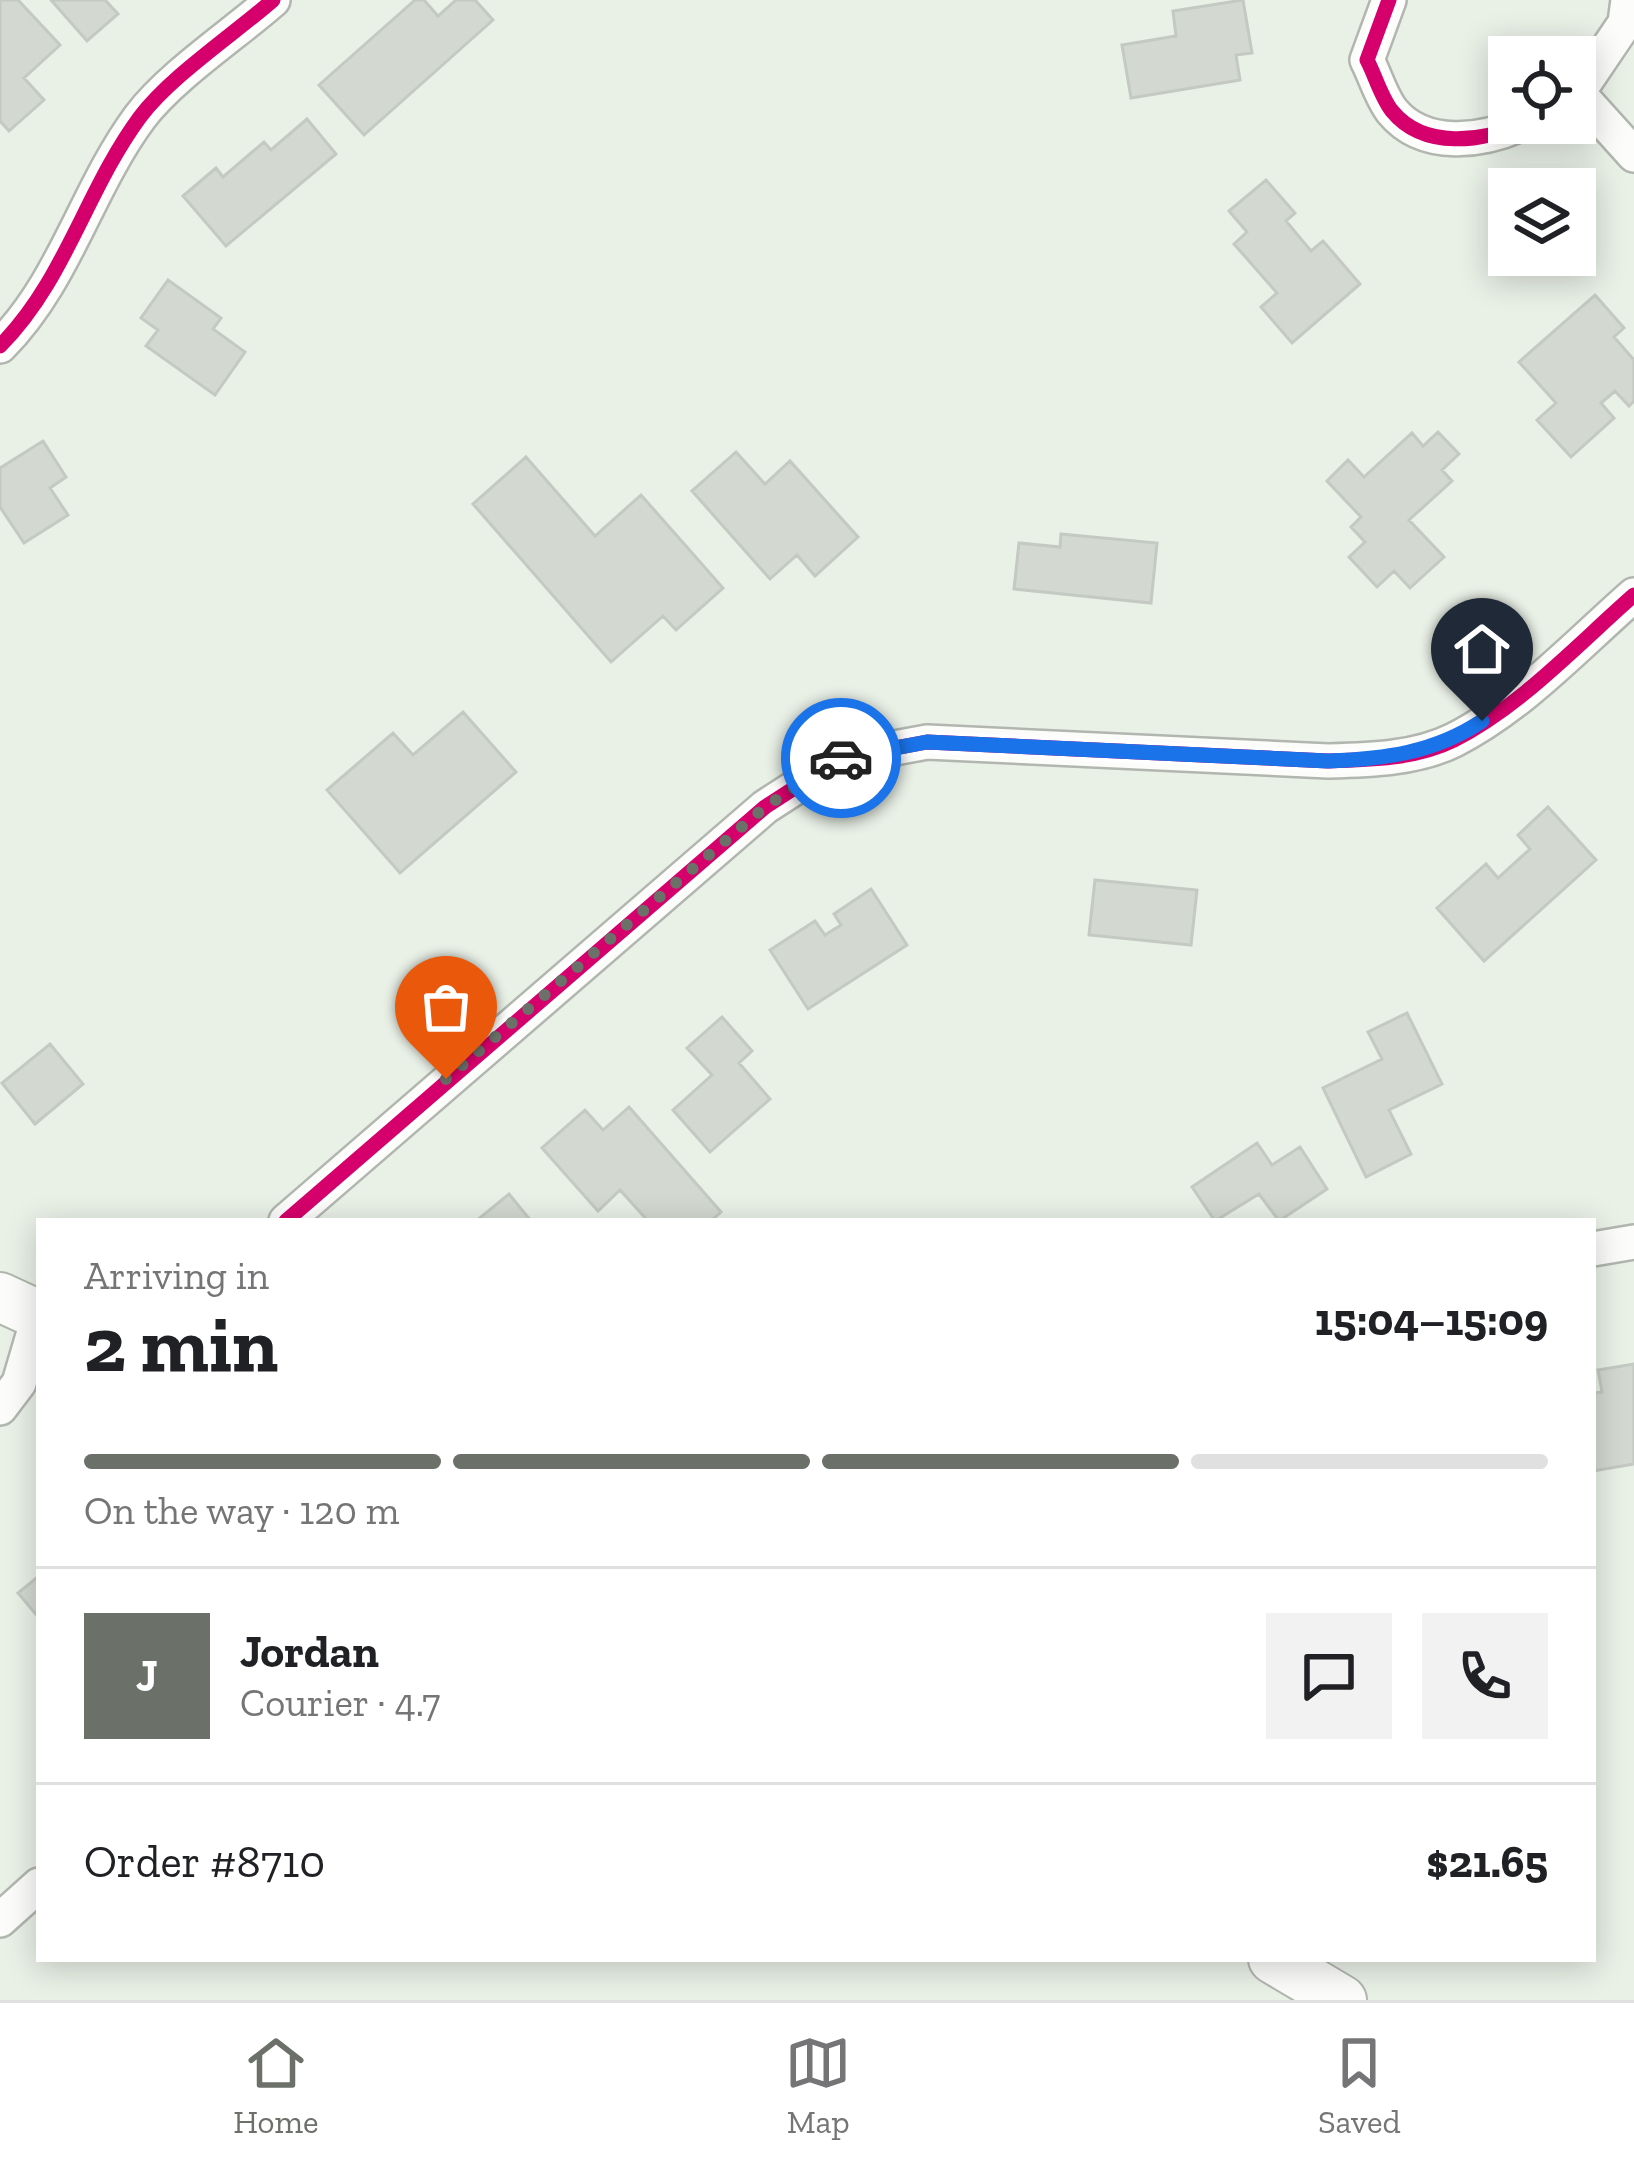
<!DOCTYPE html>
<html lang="en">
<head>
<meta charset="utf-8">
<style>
  :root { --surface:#fff; --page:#f2f2f2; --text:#202124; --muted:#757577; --line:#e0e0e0; --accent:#6b7069 }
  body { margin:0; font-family:"Zilla Slab",serif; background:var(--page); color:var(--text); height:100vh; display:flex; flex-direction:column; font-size:45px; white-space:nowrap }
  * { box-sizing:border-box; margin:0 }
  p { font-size:39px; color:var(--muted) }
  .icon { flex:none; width:66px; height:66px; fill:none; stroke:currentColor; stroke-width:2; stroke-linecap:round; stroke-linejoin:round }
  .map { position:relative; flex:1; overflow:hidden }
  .details { position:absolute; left:36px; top:1218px; width:1560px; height:744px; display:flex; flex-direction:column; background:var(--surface); border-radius:0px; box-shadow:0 6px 30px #0003 }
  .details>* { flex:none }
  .buttons { position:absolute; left:1488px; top:36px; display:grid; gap:24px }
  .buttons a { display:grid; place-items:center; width:108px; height:108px; border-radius:0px; background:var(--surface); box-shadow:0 6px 30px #0003; font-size:60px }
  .pin { position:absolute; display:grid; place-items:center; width:102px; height:102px; color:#fff; margin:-123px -51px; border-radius:50% 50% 50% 0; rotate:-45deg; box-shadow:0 0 12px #0007 }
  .pin .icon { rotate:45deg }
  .courier { position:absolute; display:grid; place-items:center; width:120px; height:120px; margin:-60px; border:9px solid #1a73e8; border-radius:50%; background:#fff; color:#222; box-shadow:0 3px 15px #0007 }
  .overview em { font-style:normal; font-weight:800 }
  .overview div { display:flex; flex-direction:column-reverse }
  .overview { display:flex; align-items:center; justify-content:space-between; height:204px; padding:0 48px }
  h1 { font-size:78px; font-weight:800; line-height:90px }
  .bar { display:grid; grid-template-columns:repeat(4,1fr); gap:18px 12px; align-content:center; height:144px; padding:0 48px }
  .bar i { height:15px; border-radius:9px; background:var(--line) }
  .bar .selected { background:var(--accent) }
  .bar p { grid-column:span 4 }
  .line { display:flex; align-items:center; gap:30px; padding:0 48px; border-top:3px solid var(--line) }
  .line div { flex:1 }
  .round { display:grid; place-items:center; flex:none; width:126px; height:126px; border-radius:0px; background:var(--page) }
  .dock { display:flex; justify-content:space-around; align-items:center; height:168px; border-top:3px solid var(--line); background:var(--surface); font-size:33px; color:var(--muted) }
  .dock a { display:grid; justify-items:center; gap:6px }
  .dock .selected { color:var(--accent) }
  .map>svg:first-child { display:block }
  .building { fill:#d3d9d1; stroke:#c4c9c2; stroke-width:3 }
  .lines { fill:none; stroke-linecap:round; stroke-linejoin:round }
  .street-casing { stroke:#b1b6ae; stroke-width:38 }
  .secondary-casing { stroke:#b1b6ae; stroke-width:52 }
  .street { stroke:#fcfdfb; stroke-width:33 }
  .secondary { stroke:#fcfdfb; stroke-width:48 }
  .cycleway-casing { stroke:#fff; stroke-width:22 }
  .cycleway { stroke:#d6006c; stroke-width:15 }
  .done { stroke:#6b7069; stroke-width:12; stroke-dasharray:0 21.6 }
  .route { stroke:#1a73e8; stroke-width:15 }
</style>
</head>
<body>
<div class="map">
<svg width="1634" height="2000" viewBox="0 0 1634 2000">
  <rect width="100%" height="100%" fill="#e9f0e6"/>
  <!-- building -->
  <path class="building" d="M0,0h18l42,45 -36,33 20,22 -35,31 -9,-10z
    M51,0h54l13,14 -31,27z
    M415,0h9l14,16 18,-16h19l18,20 -129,115 -45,-50z
    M1243,0l9,53 -16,2 4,25 -109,18 -9,-53 54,-9 -3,-25z
    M307,119l29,35 -110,92 -43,-50 33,-28 7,9 41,-35 7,8z
    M1266,180l29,33 -9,8 25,30 12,-10 37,43 -68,59 -31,-36 16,-14 -43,-49 13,-12 -18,-21z
    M168,280l53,38 -8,11 32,23 -30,43 -69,-49 12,-16 -17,-12z
    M1595,295l29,33 -10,9 20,23v41l-5,5 -14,-15 -14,12 13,15 -43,39 -34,-37 19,-17 -37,-41z
    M1438,432l21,22 -17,16 10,11 -43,39 35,37 -34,31 -16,-17 -17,16 -28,-30 16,-15 -14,-15 10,-10 -34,-36 21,-21 16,17 48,-44 11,13z
    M43,441l23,36 -16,11 18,27 -44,28 -24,-36v-39z
    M736,452l29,32 25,-23 68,76 -43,39 -18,-21 -27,24 -78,-88z
    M526,457l69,79 46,-41 82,93 -47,42 -13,-14 -52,46 -138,-158z
    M1061,534l96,9 -6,60 -137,-14 5,-46 41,4z
    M463,712l53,60 -116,101 -73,-83 66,-57 20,22z
    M1548,807l48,53 -112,101 -47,-53 49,-44 12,14 32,-29 -12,-14z
    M1095,880l102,10 -6,55 -102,-10z
    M871,889l36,56 -99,64 -38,-59 45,-29 10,14 16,-10 -7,-11z
    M1407,1013l35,71 -53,26 22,44 -45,23 -43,-89 59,-29 -14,-27z
    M722,1017l30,34 -13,12 31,36 -60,53 -37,-42 39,-35 -25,-27z
    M50,1044l33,40 -48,40 -33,-41z
    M629,1107l92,105 -10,9h-63l-28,-31 -22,21 -56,-63 43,-38 18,20z
    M1257,1143l15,22 28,-18 27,42 -48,32 -20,-27 -44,27 -23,-34z
    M509,1194l22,27h-55z
    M1634,1364v100l-41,7v-78l9,-1 -4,-22z
    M39,1576v42l-21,-25z"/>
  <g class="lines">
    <defs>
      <path id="street" d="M1389,0l-22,60c8,15 14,37 25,51 32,39 91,31 131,12
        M1580,95l54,60
        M1575,97l50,-74 3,-23
        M0,346c65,-65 86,-156 140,-229 31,-41 93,-82 133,-117
        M286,1221l479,-414 76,-49 86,-16 401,19c41,-1 88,-2 126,-21 67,-34 124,-96 180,-145
        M1593,1249l41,-7
        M0,1408l19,-25 20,-68
        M0,1920l39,-35"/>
      <path id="secondary" d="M0,1297l39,18
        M1273,1959l69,41"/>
    </defs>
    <!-- street casing -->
    <use href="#street" class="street-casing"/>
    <!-- secondary casing -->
    <use href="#secondary" class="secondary-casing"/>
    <!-- street -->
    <use href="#street" class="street"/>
    <!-- secondary -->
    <use href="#secondary" class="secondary"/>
    <defs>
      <path id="cycleway" d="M1389,0l-22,60c8,15 14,37 25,51 32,39 91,31 131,12
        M0,346c65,-65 86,-156 140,-229 31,-41 93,-82 133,-117
        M286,1221l479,-414 76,-49 86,-16 401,19c41,-1 88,-2 126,-21 67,-34 124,-96 180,-145"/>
    </defs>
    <!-- cycleway casing -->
    <use href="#cycleway" class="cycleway-casing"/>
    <!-- cycleway -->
    <use href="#cycleway" class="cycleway"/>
  </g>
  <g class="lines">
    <!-- done -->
    <path class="done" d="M446,1079l319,-272 76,-49"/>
    <!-- route -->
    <path class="route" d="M841,758l86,-16 401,19c56,-2 106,-8 154,-40"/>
  </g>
</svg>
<div class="buttons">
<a><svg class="icon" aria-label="locate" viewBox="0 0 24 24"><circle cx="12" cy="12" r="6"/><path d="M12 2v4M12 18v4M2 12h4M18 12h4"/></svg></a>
<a><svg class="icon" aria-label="layers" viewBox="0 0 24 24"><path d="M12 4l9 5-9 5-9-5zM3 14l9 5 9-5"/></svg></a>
</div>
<div class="pin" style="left:446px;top:1079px;background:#ea580c"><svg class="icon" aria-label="bag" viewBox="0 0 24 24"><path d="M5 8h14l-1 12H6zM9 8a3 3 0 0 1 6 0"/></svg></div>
<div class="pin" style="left:1482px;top:721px;background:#1f2937"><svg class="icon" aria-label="home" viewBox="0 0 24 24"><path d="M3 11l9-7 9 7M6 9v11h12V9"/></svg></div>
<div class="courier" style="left:841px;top:758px"><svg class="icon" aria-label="car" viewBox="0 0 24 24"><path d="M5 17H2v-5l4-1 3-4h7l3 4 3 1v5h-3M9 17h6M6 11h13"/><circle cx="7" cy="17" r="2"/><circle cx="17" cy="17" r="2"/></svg></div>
<section class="details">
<div class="overview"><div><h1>2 min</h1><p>Arriving in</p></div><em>15:04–15:09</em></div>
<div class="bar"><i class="selected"></i><i class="selected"></i><i class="selected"></i><i></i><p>On the way · 120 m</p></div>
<div class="line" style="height:216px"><b class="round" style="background:var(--accent);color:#fff">J</b><div><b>Jordan</b><p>Courier · 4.7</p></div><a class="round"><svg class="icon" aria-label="chat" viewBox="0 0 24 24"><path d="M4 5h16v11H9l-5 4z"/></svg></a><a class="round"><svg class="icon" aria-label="phone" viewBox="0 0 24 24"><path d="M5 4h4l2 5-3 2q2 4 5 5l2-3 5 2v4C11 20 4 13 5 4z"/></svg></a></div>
<div class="line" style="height:156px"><div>Order #8710</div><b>$21.65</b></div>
</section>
</div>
<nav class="dock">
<a class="selected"><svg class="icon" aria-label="home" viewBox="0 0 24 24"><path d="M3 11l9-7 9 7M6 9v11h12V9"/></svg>Home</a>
<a><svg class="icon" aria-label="map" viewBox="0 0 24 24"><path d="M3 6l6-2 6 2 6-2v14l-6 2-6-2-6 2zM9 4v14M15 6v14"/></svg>Map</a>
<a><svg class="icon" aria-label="saved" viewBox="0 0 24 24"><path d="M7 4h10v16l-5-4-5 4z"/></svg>Saved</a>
</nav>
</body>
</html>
